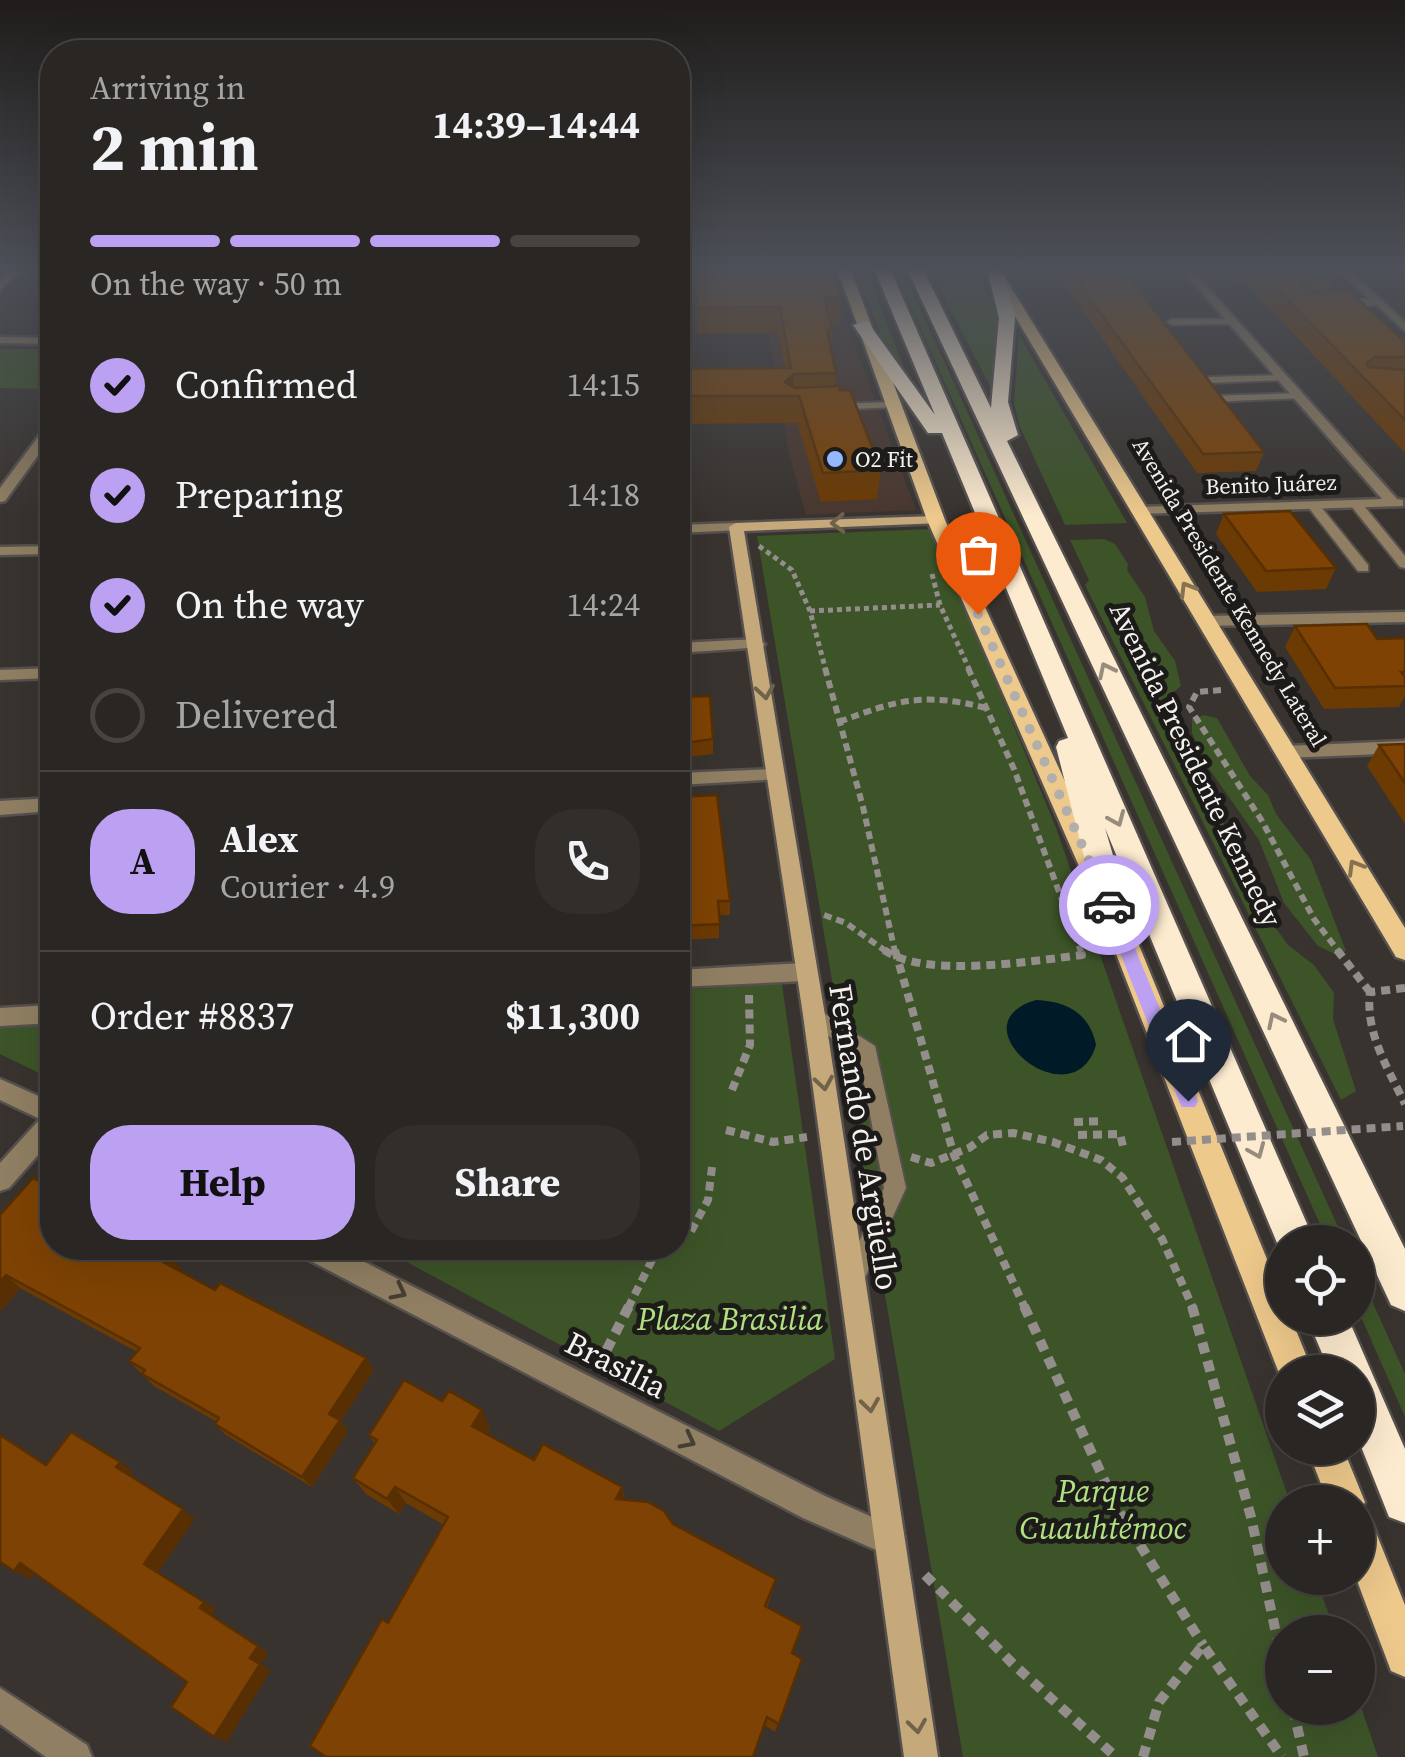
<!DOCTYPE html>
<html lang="en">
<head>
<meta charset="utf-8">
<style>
  :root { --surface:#2a2623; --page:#322e2b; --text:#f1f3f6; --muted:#a5a5a6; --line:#464341; --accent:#bca0f2 }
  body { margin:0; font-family:"Source Serif 4",serif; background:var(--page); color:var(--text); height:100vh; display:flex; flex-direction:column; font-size:38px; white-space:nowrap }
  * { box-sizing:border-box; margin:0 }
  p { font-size:32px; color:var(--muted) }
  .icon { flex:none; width:55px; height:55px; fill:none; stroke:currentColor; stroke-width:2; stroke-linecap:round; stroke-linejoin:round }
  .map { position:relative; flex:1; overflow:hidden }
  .drawer { position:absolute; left:40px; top:40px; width:650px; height:1220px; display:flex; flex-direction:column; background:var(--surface); border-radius:40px; box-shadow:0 10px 40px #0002,0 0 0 2px var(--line) }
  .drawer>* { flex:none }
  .controls { position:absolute; left:1265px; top:1225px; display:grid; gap:20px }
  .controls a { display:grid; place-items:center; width:110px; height:110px; border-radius:50%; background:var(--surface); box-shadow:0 10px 40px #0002,0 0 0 2px var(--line); font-size:50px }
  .pin { position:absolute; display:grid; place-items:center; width:85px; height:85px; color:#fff; margin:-102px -42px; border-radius:50% 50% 50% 0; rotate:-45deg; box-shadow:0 0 10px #0007 }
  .pin .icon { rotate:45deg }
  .courier { position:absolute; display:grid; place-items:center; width:100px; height:100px; margin:-50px; border:8px solid #bca0f2; border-radius:50%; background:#fff; color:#222; box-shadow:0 2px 12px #0007 }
  .head em { font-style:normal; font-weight:700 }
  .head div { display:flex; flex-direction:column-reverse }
  .head { display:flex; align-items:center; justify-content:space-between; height:170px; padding:0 50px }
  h1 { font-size:65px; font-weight:700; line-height:75px }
  .bar { display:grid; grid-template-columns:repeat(4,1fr); gap:15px 10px; align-content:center; height:120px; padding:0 50px }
  .bar i { height:12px; border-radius:8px; background:var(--line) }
  .bar .active { background:var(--accent) }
  .bar p { grid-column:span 4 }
  .line { display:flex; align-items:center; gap:25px; padding:0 50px; border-top:2px solid var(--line) }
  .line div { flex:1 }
  .round { display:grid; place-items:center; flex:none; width:105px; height:105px; border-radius:40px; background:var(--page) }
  ol { padding:0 50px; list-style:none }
  li { display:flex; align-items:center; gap:30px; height:110px }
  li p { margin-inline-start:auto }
  li .icon { padding:10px; border-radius:50%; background:var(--accent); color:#111; stroke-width:4 }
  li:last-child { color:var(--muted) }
  li i { width:55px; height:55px; border:5px solid var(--line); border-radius:50% }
  .button { display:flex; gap:20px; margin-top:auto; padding:20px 50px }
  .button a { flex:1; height:115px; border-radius:40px; background:var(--accent); color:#111; font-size:40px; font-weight:700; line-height:115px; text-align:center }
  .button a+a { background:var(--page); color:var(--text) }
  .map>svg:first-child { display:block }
  .commercial { fill:#49372e }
  .green { fill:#3d5428 }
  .water { fill:#001b27 }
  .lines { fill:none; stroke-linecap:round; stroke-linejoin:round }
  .lane-casing { stroke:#56514e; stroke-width:4 }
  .street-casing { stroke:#56514e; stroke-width:5 }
  .secondary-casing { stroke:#56514e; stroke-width:5 }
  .primary-casing { stroke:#56514e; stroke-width:5 }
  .highway-casing { stroke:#56514e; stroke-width:5 }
  .path-far3 { stroke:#938e8b; stroke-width:5; stroke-dasharray:5 4; stroke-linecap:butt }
  .path-far2 { stroke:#938e8b; stroke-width:6; stroke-dasharray:8 5; stroke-linecap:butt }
  .path-far1 { stroke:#938e8b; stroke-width:8; stroke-dasharray:9 6; stroke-linecap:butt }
  .path { stroke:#938e8b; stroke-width:10; stroke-dasharray:11 8; stroke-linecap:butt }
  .lane { fill:#907f62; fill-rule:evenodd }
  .street { fill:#907f62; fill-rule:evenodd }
  .secondary { fill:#c5a97a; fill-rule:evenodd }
  .primary { fill:#eec98c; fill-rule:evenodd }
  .highway { fill:#fdebcf; fill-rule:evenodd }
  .path-bridge { stroke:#938e8b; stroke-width:8; stroke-dasharray:9 6; stroke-linecap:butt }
  .wall { fill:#6c3a03 }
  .shaded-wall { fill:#582f03 }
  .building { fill:#7e4304; stroke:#582f03; stroke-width:2.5 }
  .oneway { stroke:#71624a }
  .oneway2 { stroke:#867252 }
  .oneway3 { stroke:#988d7d }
  .oneway4 { stroke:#453e33 }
  .route { fill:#bca0f2 }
  .done { stroke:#b2aeab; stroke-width:10; stroke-dasharray:0 18 }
  .poi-dot { fill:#94b7fd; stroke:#1d1b19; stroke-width:4 }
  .labels { text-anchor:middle; stroke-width:10; stroke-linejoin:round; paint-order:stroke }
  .far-poi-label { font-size:22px; fill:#f4f1ee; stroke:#1d1b19; text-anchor:start }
  .far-street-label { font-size:22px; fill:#f4f1ee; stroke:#1d1b19 }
  .street-label { font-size:28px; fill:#f4f1ee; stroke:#1d1b19 }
  .near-street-label { font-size:32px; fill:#f4f1ee; stroke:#1d1b19 }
  .near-park-label { font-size:32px; font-style:italic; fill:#afe181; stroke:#1d1b19 }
</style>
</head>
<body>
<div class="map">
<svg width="1405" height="1757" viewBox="0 0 1405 1757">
  <rect width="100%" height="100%" fill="#38332f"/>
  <!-- commercial -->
  <path class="commercial" d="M758,271h69l89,239 -110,5 -17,-61z"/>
  <!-- green -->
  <path class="green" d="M855,271h9l7,11 33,86 -15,-12z
    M895,271h8l442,971h-17z
    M931,271h43c34,46 25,66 19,121z
    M1019,335l108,188 -62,2 -46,-100 -5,-22z
    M0,349h52v40l-52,-1z
    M932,529l123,296 235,677h-8v76h34l19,54h-53v76h76v-10l20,59h-415l-206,-1221z
    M1104,539l11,5 13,20 -1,6 18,27 9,34 21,30 6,25 -18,14v11l31,70 47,67 2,20 22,45 23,32 26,20 20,28 -1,26 23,72 -15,9 -256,-515 4,-5 -19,-40z
    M1204,715l13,3 33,58 18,19 8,19 35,46 35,91 -11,3 -17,-8 -34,-43 -25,-63 -54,-77 -13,-30v-14z
    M782,984l53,375 -116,72 -338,-183h297v-258z
    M52,1021v42l-5,14 -47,-23v-28z
    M1358,1270l47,104v43l-47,-107z"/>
  <!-- water -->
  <path class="water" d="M1036,1000c31,1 54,14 60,45 -23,78 -144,-21 -60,-45z"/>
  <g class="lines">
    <defs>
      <path id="lane" d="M1340,297c13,6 30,-2 42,5 -12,6 -37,7 -47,-2z
        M1233,319l3,1v4l-64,1 -5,-3 5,-3z
        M1283,375l4,1v4l-78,3 -5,-3 5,-3z
        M1299,393l5,3 -1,2 -94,4 -5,-3 5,-3z
        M892,402l4,1v4l-63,3 -6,-3 6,-3z
        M1352,501h8l45,55v12l-5,-1 -48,-60z
        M1309,502h8l51,63v6h-10l-49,-63z
        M814,1007l61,39 31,142 -45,98 -8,3 -8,-3 -3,-8 42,-90 -25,-131 -52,-36 -3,-6 3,-6z"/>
      <path id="street" d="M1183,271h10l204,228 6,1v6l-269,8v-6l5,-1 243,-8z
        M1339,271h11l55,51v9z
        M0,337l52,1v6l-52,-1z
        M52,424v12l-47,65 -5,1v-14l47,-63z
        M736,523l5,1v6l-63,3v-8z
        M52,546v8l-52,1v-8z
        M1405,612v10l-199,4 -8,-5 8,-5z
        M757,639l8,5 -2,3 -85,6v-10z
        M52,668v10l-52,2v-10z
        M1405,741v12l-120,5 -9,-6 9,-6z
        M775,769l6,2 3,4 -3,4 -103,6v-12z
        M52,798v13l-52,4v-14z
        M805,963l8,3 3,6 -3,6 -8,3 -127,6v-17z
        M52,1005v18l-52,3v-18z
        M0,1079l52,23v37l-43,49 -9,3v-28l40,-44 -40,-19z
        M299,1248h38l488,248 76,34 4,11 -4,11 -11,4 -87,-38 -500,-261z
        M0,1688l87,57 5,12h-46l-46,-33z"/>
      <path id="secondary" d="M10,271h10l-20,19v-9z
        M936,516l7,4 -2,3 -197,8 81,484 113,742h-34l-101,-742 -74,-488 7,-4z"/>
      <path id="primary" d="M838,271h13l94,249 185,403 152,373v22h9l22,54h-31v9l-178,-458 -177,-403z
        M988,271h13l404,657v32l-9,-3z
        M1307,1448h36l22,54 -6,13 12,5 34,85v72l-14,-6 -35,-93 2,-76h-30z"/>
      <path id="highway" d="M875,271h16l424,971h-33v13l-177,-427 28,95 -5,8 -11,4 -11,-4 -5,-8 -45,-176 3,-6 9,-3 -126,-305h-14l-75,-108 14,-4 68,94z
        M908,271h16l67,137 8,-90 -11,-45h16l11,45 -7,84 10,33 -11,6 398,808v62l-14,-6z
        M1307,1318h41l57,131v74l-16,-6 -31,-78v-67h-28z"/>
    </defs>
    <!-- lane casing -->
    <use href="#lane" class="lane-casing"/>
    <!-- street casing -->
    <use href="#street" class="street-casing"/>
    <!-- secondary casing -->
    <use href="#secondary" class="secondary-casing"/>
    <!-- primary casing -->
    <use href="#primary" class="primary-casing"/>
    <!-- highway casing -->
    <use href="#highway" class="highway-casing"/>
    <!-- path-far3 -->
    <path class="path-far3" d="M759,546l33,24 18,41 16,60
      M932,574l8,31 30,66
      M810,611l130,-6"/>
    <!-- path-far2 -->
    <path class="path-far2" d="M825,668l38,139 32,145
      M968,668l46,101 67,183
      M1221,690l-24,2 -8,15 73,114 52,98 25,33
      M839,722c57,-22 86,-30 147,-14
      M824,915l22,8 41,29"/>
    <!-- path-far1 -->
    <path class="path-far1" d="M884,950c42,29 147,11 198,5l-2,-5
      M895,950l59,205 71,153
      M1337,950l33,42
      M1405,988l-35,4c-5,41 18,76 35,112
      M732,1090l18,-45 -1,-50
      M1074,1122l28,-1
      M726,1130l47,12 34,-5
      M1078,1135l42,-1 3,12
      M911,1157l20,6 38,-15 18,-13 26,-2 40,9 48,18 21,17 40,62 31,69
      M678,1228l12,5 18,-33 4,-33
      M628,1308l30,-60"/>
    <!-- path -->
    <path class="path" d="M1024,1306l94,204 85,135
      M1192,1306l59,211 31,144
      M598,1367l31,-61
      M925,1575l88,89 103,93
      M1293,1708l11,49
      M1143,1757l16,-55 44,-57 79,112"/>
    <!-- lane -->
    <use href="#lane" class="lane"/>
    <!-- street -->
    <use href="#street" class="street"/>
    <!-- secondary -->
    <use href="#secondary" class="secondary"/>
    <!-- primary -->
    <use href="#primary" class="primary"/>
    <!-- highway -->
    <use href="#highway" class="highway"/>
    <!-- path-bridge -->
    <path class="path-bridge" d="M1172,1142l231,-16"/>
  </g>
  <!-- wall -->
  <path class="wall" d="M687,271h145l9,27 -2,25 -8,1 1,6 -1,19 5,24 -1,13 5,4 41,80 -4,29 -56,3 -24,-79 -116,1 -1,-55 105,-1 -7,-35 -81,1 -2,-63z
    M1060,271h64l140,181 -8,19 -59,2 -138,-196z
    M1226,271h95l-2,6 16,1 -5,13 75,51v111l-158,-169h-9z
    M1393,271h12v9z
    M1224,514l112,54 -10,21 -69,3 -41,-58z
    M1295,626l82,13 28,-1v58l-6,11 -75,2 -39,-62z
    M678,697l35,42v15l-35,4z
    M1405,744v80l-38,-58 12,-21z
    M678,797l52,104v14h-11v23l-41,2z
    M0,1215l52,33 129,20 -3,2 37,20 151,68 8,12 -33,51 7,10 -36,56 -86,-52 -11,-11 2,-2 -63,-36 -25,-25 8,-9 -117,-64 -18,22 -2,-1z
    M490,1428l-3,6 47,26 88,27 3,13 151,79 -9,29 25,45 10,6 -27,73 -11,-7 -376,-102 56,-98 -38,-22 -7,11 -33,-20 -13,-16 22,-34 -6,-9z"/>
  <!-- shaded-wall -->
  <path class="shaded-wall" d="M794,374l-1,22 -8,-14z
    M170,1254l11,14 -7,8 -11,-14z
    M6,1275l14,13 -18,22 -2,-2v-26z
    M366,1358l8,12 -33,51 7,10 -36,56 -10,-10 27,-63z
    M482,1410l8,18 -9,16 -9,-18z
    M120,1462l14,10 -4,5 -14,-10z
    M395,1487l11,16 -7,11 -12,-15z
    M622,1487l3,16 -9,-4z
    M183,1509l12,10 -37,53 58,37 -4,6 57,38 -8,11 10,6 -44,72 -13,-5 36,-79 -50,-50 -56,-44z
    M20,1563l16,9 -5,7 -17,-8z"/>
  <!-- building -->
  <path class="building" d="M696,271h136l9,27h-17l8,32h-5l9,43 -42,1 -9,8 10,6 44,-2 1,4h10l31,80 -58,3 -24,-77h-119v-27l111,-1 -11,-61 -83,1z
    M1070,271h54l140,181 -61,2z
    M1260,271h58l1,6 16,1 -27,2 -7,4 2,5 7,3 38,-2 57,52v15h-30l-8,6 1,4 37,3v50z
    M1290,511l46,57 -70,3 -42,-57z
    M1367,624l10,15 28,-1v34h-4l4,5v9l-70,2 -40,-62z
    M710,696l3,43 -35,5v-47z
    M1405,744v39l-26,-38z
    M717,795l13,106h-12l2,23 -42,2v-129z
    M33,1178l19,9v61h105l13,6 -7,8 52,28 5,-7 146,75 -37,56 11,6 -38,57 -87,-53 4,-6 -77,-44 3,-4 -16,-9 11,-13 -134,-73 -6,7v-67z
    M404,1380l38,21 7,-10 33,19 -10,16 62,34 9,-16 79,43 -6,12 32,3 16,9 9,13 103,55 -11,27 37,20 -10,27 10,6 -23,65 -12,-7 -14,40h-427l-16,-11 72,-127 6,4 60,-106 -53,-30 -8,12 -34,-21 24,-38 -8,-5z
    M71,1432l49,30 -4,5 67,42 -39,55 60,38 -4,6 58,38 -8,12 10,6 -46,73 -43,-30 16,-25 -167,-119 -6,8 -14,-9v-127l46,30z"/>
  <!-- one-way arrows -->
  <defs><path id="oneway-chevron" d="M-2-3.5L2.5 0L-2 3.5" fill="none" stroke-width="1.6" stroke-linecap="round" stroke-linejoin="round" transform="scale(2.5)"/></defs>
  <g class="oneway">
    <use href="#oneway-chevron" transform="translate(838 523) rotate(178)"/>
    <use href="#oneway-chevron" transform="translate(765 692) rotate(81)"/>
    <use href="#oneway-chevron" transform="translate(824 1083) rotate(81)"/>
    <use href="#oneway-chevron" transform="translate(870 1405) rotate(82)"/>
    <use href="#oneway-chevron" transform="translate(917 1726) rotate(82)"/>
  </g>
  <g class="oneway2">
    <use href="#oneway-chevron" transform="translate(1187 589) rotate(-121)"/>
    <use href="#oneway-chevron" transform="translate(1355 867) rotate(-121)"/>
  </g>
  <g class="oneway3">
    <use href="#oneway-chevron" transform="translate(1106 670) rotate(-116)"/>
    <use href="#oneway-chevron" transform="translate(1117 819) rotate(67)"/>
    <use href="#oneway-chevron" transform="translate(1275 1020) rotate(-116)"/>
    <use href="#oneway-chevron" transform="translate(1257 1151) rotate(67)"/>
  </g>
  <g class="oneway4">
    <use href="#oneway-chevron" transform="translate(399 1292) rotate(27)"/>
    <use href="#oneway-chevron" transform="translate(688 1441) rotate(27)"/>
  </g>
  <!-- sky -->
  <linearGradient id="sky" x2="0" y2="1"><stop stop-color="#1f1c1a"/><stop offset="0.52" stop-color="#4d5058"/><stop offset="1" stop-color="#4d5058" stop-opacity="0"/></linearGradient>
  <rect width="1405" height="517" fill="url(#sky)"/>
  <!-- route -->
  <path class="route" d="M1109,899l8,6 81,196 -3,6h-13l-3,-6 -78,-196z"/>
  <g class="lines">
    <!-- done -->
    <path class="done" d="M978,614l131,291"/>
  </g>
  <!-- markers -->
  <circle class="poi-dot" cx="835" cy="459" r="10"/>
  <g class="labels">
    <!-- far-poi labels -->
    <g class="far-poi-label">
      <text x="855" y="467">O2 Fit</text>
    </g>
    <!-- far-street labels -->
    <g class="far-street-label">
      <text transform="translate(1271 484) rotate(-2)" y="8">Benito Juárez</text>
      <text transform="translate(1230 592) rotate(59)" y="8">Avenida Presidente Kennedy Lateral</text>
    </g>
    <!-- street labels -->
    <g class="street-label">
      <text transform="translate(1196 764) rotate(64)" y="10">Avenida Presidente Kennedy</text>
    </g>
    <!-- near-street labels -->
    <g class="near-street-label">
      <text transform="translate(864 1137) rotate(81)" y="11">Fernando de Argüello</text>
      <text transform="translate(616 1365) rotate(27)" y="11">Brasilia</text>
    </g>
    <!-- near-park labels -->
    <g class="near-park-label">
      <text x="730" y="1330">Plaza Brasilia</text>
      <text x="1103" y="1502">Parque<tspan x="1103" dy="37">Cuauhtémoc</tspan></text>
    </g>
  </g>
</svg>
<div class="controls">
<a><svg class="icon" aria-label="locate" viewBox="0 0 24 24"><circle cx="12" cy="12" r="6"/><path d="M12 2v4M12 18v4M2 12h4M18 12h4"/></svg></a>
<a><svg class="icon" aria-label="layers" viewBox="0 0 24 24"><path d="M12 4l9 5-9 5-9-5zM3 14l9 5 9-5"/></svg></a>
<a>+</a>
<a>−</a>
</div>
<div class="pin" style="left:978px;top:614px;background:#ea580c"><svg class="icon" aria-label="bag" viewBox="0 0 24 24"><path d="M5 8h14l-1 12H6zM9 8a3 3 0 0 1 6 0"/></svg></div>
<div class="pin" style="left:1188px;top:1101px;background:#1f2937"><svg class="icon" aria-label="home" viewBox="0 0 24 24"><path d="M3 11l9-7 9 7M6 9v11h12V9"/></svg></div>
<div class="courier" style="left:1109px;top:905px"><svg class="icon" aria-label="car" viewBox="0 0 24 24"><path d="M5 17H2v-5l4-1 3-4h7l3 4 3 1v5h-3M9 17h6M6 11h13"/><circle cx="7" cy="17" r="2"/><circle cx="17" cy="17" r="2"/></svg></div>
<section class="drawer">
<div class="head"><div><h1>2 min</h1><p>Arriving in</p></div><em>14:39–14:44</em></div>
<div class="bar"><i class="active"></i><i class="active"></i><i class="active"></i><i></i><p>On the way · 50 m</p></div>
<ol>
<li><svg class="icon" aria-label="check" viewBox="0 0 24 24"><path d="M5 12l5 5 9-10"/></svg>Confirmed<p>14:15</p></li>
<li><svg class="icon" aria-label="check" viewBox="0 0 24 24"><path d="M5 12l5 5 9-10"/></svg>Preparing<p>14:18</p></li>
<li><svg class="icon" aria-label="check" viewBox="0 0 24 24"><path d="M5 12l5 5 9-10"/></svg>On the way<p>14:24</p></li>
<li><i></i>Delivered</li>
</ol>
<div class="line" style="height:180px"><b class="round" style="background:var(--accent);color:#111">A</b><div><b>Alex</b><p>Courier · 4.9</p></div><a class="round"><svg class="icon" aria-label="phone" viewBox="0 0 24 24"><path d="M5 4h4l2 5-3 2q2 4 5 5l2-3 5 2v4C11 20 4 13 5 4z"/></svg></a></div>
<div class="line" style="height:130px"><div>Order #8837</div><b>$11,300</b></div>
<div class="button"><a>Help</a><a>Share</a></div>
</section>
</div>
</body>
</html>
